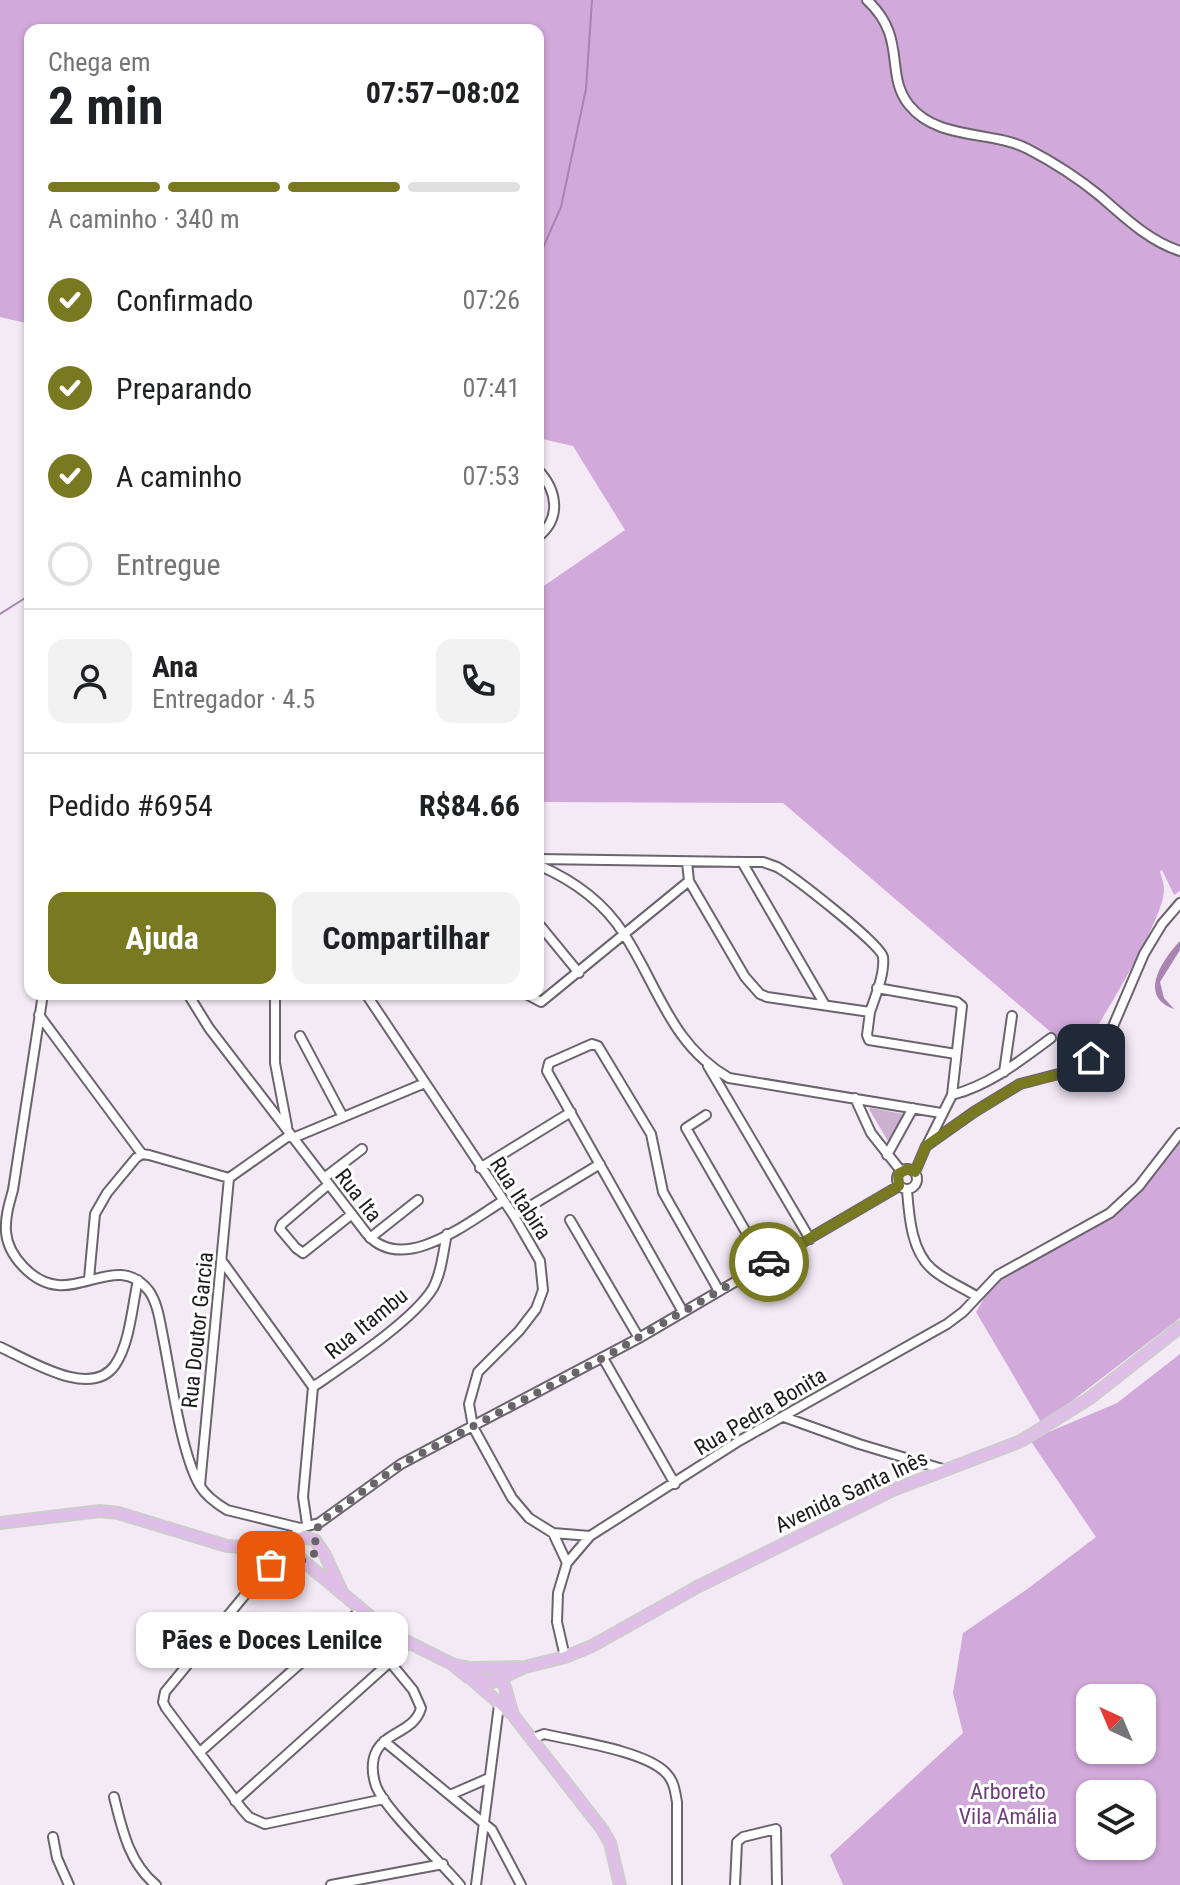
<!DOCTYPE html>
<html lang="pt">
<head>
<meta charset="utf-8">
<style>
  :root { --surface:#fff; --page:#f2f2f2; --text:#202124; --muted:#757577; --line:#e0e0e0; --accent:#787920 }
  body { margin:0; font-family:"Roboto Condensed",sans-serif; background:var(--page); color:var(--text); height:100vh; display:flex; flex-direction:column; font-size:30px; white-space:nowrap }
  * { box-sizing:border-box; margin:0 }
  p { font-size:26px; color:var(--muted) }
  .icon { flex:none; width:44px; height:44px; fill:none; stroke:currentColor; stroke-width:2; stroke-linecap:round; stroke-linejoin:round }
  .map { position:relative; flex:1; overflow:hidden }
  .side { position:absolute; left:24px; top:24px; width:520px; height:976px; display:flex; flex-direction:column; background:var(--surface); border-radius:16px; box-shadow:0 2px 6px #0004 }
  .side>* { flex:none }
  .needle { width:52px; rotate:316deg }
  .fabs { position:absolute; left:1076px; top:1684px; display:grid; gap:16px }
  .fabs a { display:grid; place-items:center; width:80px; height:80px; border-radius:16px; background:var(--surface); box-shadow:0 2px 6px #0004; font-size:40px }
  .pin { position:absolute; display:grid; place-items:center; width:68px; height:68px; color:#fff; margin:-34px; border-radius:16px; box-shadow:0 4px 12px #0006 }
  .courier { position:absolute; display:grid; place-items:center; width:80px; height:80px; margin:-40px; border:6px solid #787920; border-radius:50%; background:#fff; color:#222; box-shadow:0 2px 10px #0007 }
  .bubble { position:absolute; height:56px; border-radius:16px; background:var(--surface); box-shadow:0 2px 6px #0004; font-size:26px; font-weight:700; line-height:56px; text-align:center }
  .head em { font-style:normal; font-weight:700 }
  .head div { display:flex; flex-direction:column-reverse }
  .head { display:flex; align-items:center; justify-content:space-between; height:136px; padding:0 24px }
  h1 { font-size:52px; font-weight:700; line-height:60px }
  .bar { display:grid; grid-template-columns:repeat(4,1fr); gap:12px 8px; align-content:center; height:96px; padding:0 24px }
  .bar i { height:10px; border-radius:6px; background:var(--line) }
  .bar .selected { background:var(--accent) }
  .bar p { grid-column:span 4 }
  .line { display:flex; align-items:center; gap:20px; padding:0 24px; border-top:2px solid var(--line) }
  .line div { flex:1 }
  .round { display:grid; place-items:center; flex:none; width:84px; height:84px; border-radius:16px; background:var(--page) }
  ol { padding:0 24px; list-style:none }
  li { display:flex; align-items:center; gap:24px; height:88px }
  li p { margin-inline-start:auto }
  li .icon { padding:8px; border-radius:50%; background:var(--accent); color:#fff; stroke-width:4 }
  li:last-child { color:var(--muted) }
  li i { width:44px; height:44px; border:4px solid var(--line); border-radius:50% }
  .button { display:flex; gap:16px; margin-top:auto; padding:16px 24px }
  .button a { flex:1; height:92px; border-radius:16px; background:var(--accent); color:#fff; font-size:32px; font-weight:700; line-height:92px; text-align:center }
  .button a+a { background:var(--page); color:var(--text) }
  .map>svg:first-child { display:block }
  .green { fill:#cab1d0 }
  .forest { fill:#d1a9da; fill-rule:evenodd }
  .water { fill:#a983b2 }
  .lines { fill:none; stroke-linecap:round; stroke-linejoin:round }
  .stream { stroke:#a983b2; stroke-width:2 }
  .minor-casing { stroke:#6b636d; stroke-width:12 }
  .major-casing { stroke:#cecdce; stroke-width:14 }
  .minor { stroke:#fff; stroke-width:8 }
  .major { stroke:#dfbee7; stroke-width:10 }
  .done { stroke:#69636a; stroke-width:8; stroke-dasharray:0 14.4 }
  .route { stroke:#787920; stroke-width:10 }
  .labels { text-anchor:middle; stroke-width:6; stroke-linejoin:round; paint-order:stroke }
  .street-label { font-size:22px; fill:#1e1b1f; stroke:#fff }
  .park-label { font-size:22px; fill:#6d3d79; stroke:#fff }
</style>
</head>
<body>
<div class="map">
<svg width="1180" height="1885" viewBox="0 0 1180 1885">
  <rect width="100%" height="100%" fill="#f4eaf6"/>
  <!-- green -->
  <path class="green" d="M871,1108l33,6 -15,29 -20,-34z"/>
  <!-- forest -->
  <path class="forest" d="M0,0h1180v891l-6,4 -12,-25 -2,1c1,5 4,12 4,18 1,28 -62,131 -80,159l-31,-14 -270,-231 -245,-1v-212l87,-60 -52,-84 -35,-8v-408h-508v294l-30,-7z
    M1180,1138v180l-138,106 -66,-112 10,-17 19,-20 92,-50z
    M1180,1354v531h-337l-13,-30 133,-122 -10,-40 10,-60 63,-43 70,-53 -66,-97 87,-37zM1090,1698h52v52h-52zM1090,1794h52v52h-52z"/>
  <!-- water -->
  <path class="water" d="M1180,941v9l-20,32 4,16 10,11c-37,-13 -11,-50 6,-68z"/>
  <g class="lines">
    <!-- stream -->
    <path class="stream" d="M538,259l23,-52 25,-118 6,-89
      M0,614l30,-19"/>
    <defs>
      <path id="minor" d="M867,0c41,38 17,74 42,105 29,36 82,25 119,44 25,13 50,29 72,47 24,21 49,45 80,55
        M538,470c19,20 24,48 0,67
        M538,859l204,3h21l14,5c16,9 104,77 106,90 2,17 -8,40 -13,55l-103,-15 -7,-3 -15,-17 -56,-96 -2,-19
        M742,862l83,143
        M538,865c35,15 65,36 86,69 34,52 47,111 105,144l212,35
        M538,923l41,50
        M877,988l80,14 5,4 -10,89 -25,50
        M43,994l-30,196c-4,14 -8,27 -7,42 2,24 27,51 52,53 31,3 65,-28 91,6 9,13 11,31 14,46 8,39 18,117 37,149 6,10 17,18 27,24l73,18
        M188,994l21,34 158,206c36,42 101,-12 136,-33
        M275,994v69l12,63
        M366,994l148,222 26,45 3,29 -7,19 -17,22 -41,41 -9,32 4,23 39,71 17,20 24,15 37,3
        M526,994l15,8 148,-121
        M870,1012l-3,23 2,5 87,14
        M39,1015l103,139
        M300,1036l43,81
        M708,1066l102,173
        M1004,1072l8,-56
        M952,1095c38,-10 68,-34 99,-57
        M855,1098l16,35 30,38
        M706,1115l-20,13 79,137
        M293,1138l132,-55
        M887,1155l26,-47
        M480,1168l91,-56
        M897 1179a10 10 0 1 1 20 0a10 10 0 1 1-20 0Z
        M915,1172l11,-26 48,-34 46,-28 50,-13 28,-19 10,-14 36,-84 18,-30 18,-21
        M229,1178l61,-43
        M324,1178l38,-29
        M329,1184l-47,40 -2,5 16,19 7,5 49,-39
        M907,1190c2,25 4,61 25,79 12,11 30,18 44,27
        M514,1216l86,-52
        M570,1220l69,118
        M370,1238l48,-38
        M222,1261l91,126 -10,110 4,27
        M89,1279l6,-65 12,-21 29,-35 6,-4 7,1 80,23
        M683,1312l-136,-241 2,-8 43,-19 6,2 53,88 12,58 56,99
        M0,1347c29,13 91,53 115,18 15,-22 17,-58 23,-85
        M603,1358l72,126
        M313,1387c32,-22 101,-67 120,-99 9,-16 10,-37 14,-54
        M784,1417l75,27 87,26
        M200,1485l29,-307
        M553,1533l14,30
        M565,1657l-8,-35 1,-29 9,-30 23,-27 149,-95 208,-117 16,-12 35,-37 112,-62 29,-27 41,-53
        M390,1662l23,28 8,18c-6,23 -33,23 -44,42 -6,11 -5,24 -1,36 10,25 64,75 84,99
        M531,1739l13,-5c30,7 102,17 122,39 8,8 9,18 11,29v83
        M384,1741l108,89 29,55
        M200,1752l161,-142
        M450,1795l39,-17
        M114,1797c8,32 15,66 42,88
        M384,1799l-119,25 -16,-7 -7,-8 -76,-101 -3,-6 2,-10 135,-164 19,-5 82,-59 238,-126 260,-152
        M235,1801l155,-139 17,-19
        M53,1837l4,21 12,27
        M331,1885l112,-21
        M476,1885l23,-180
        M735,1885l2,-43 6,-5 33,-8 1,56"/>
      <path id="major" d="M0,1523l100,-12 18,2 109,33 63,4 100,83 62,31 16,13 25,5 32,-15 40,-10 27,-11 105,-59 196,-97 128,-49 69,-43 90,-71
        M270,1546l33,-9 12,3 10,15 16,35
        M456,1665l14,3 49,-1
        M494,1676l10,8 9,31
        M469,1677l44,38 89,114 8,14 10,42"/>
    </defs>
    <!-- minor casing -->
    <use href="#minor" class="minor-casing"/>
    <!-- major casing -->
    <use href="#major" class="major-casing"/>
    <!-- minor -->
    <use href="#minor" class="minor"/>
    <!-- major -->
    <use href="#major" class="major"/>
  </g>
  <g class="lines">
    <!-- done -->
    <path class="done" d="M271,1565l14,-17 18,13 9,-5 6,-7 -3,-9 4,-17 82,-59 202,-106 166,-96"/>
    <!-- route -->
    <path class="route" d="M769,1262l130,-76 -1,-12 10,-5 7,3 11,-26 48,-34 46,-28 41,-10 30,-16"/>
  </g>
  <g class="labels">
    <!-- street labels -->
    <g class="street-label">
      <text transform="translate(359 1195) rotate(52)" y="8">Rua Ita</text>
      <text transform="translate(521 1198) rotate(57)" y="8">Rua Itabira</text>
      <text transform="translate(366 1323) rotate(-39)" y="8">Rua Itambu</text>
      <text transform="translate(197 1330) rotate(-84)" y="8">Rua Doutor Garcia</text>
      <text transform="translate(760 1411) rotate(-31)" y="8">Rua Pedra Bonita</text>
      <text transform="translate(851 1491) rotate(-25)" y="8">Avenida Santa Inês</text>
    </g>
    <!-- park labels -->
    <g class="park-label">
      <text x="1008" y="1799">Arboreto<tspan x="1008" dy="25">Vila Amália</tspan></text>
    </g>
  </g>
</svg>
<div class="fabs">
<a><svg class="needle" viewBox="-14 -14 28 28"><path d="M0-13l5 13h-10z" fill="#e53935"/><path d="M0 13l5-13h-10z" fill="#757577"/></svg></a>
<a><svg class="icon" aria-label="layers" viewBox="0 0 24 24"><path d="M12 4l9 5-9 5-9-5zM3 14l9 5 9-5"/></svg></a>
</div>
<div class="pin" style="left:271px;top:1565px;background:#ea580c"><svg class="icon" aria-label="bag" viewBox="0 0 24 24"><path d="M5 8h14l-1 12H6zM9 8a3 3 0 0 1 6 0"/></svg></div>
<div class="pin" style="left:1091px;top:1058px;background:#1f2937"><svg class="icon" aria-label="home" viewBox="0 0 24 24"><path d="M3 11l9-7 9 7M6 9v11h12V9"/></svg></div>
<div class="courier" style="left:769px;top:1262px"><svg class="icon" aria-label="car" viewBox="0 0 24 24"><path d="M5 17H2v-5l4-1 3-4h7l3 4 3 1v5h-3M9 17h6M6 11h13"/><circle cx="7" cy="17" r="2"/><circle cx="17" cy="17" r="2"/></svg></div>
<div class="bubble" style="left:136px;top:1612px;width:272px">Pães e Doces Lenilce</div>
<section class="side">
<div class="head"><div><h1>2 min</h1><p>Chega em</p></div><em>07:57–08:02</em></div>
<div class="bar"><i class="selected"></i><i class="selected"></i><i class="selected"></i><i></i><p>A caminho · 340 m</p></div>
<ol>
<li><svg class="icon" aria-label="check" viewBox="0 0 24 24"><path d="M5 12l5 5 9-10"/></svg>Confirmado<p>07:26</p></li>
<li><svg class="icon" aria-label="check" viewBox="0 0 24 24"><path d="M5 12l5 5 9-10"/></svg>Preparando<p>07:41</p></li>
<li><svg class="icon" aria-label="check" viewBox="0 0 24 24"><path d="M5 12l5 5 9-10"/></svg>A caminho<p>07:53</p></li>
<li><i></i>Entregue</li>
</ol>
<div class="line" style="height:144px"><a class="round"><svg class="icon" aria-label="person" viewBox="0 0 24 24"><circle cx="12" cy="8" r="4"/><path d="M4 21q1-7 8-7t8 7"/></svg></a><div><b>Ana</b><p>Entregador · 4.5</p></div><a class="round"><svg class="icon" aria-label="phone" viewBox="0 0 24 24"><path d="M5 4h4l2 5-3 2q2 4 5 5l2-3 5 2v4C11 20 4 13 5 4z"/></svg></a></div>
<div class="line" style="height:104px"><div>Pedido #6954</div><b>R$84.66</b></div>
<div class="button"><a>Ajuda</a><a>Compartilhar</a></div>
</section>
</div>
</body>
</html>
